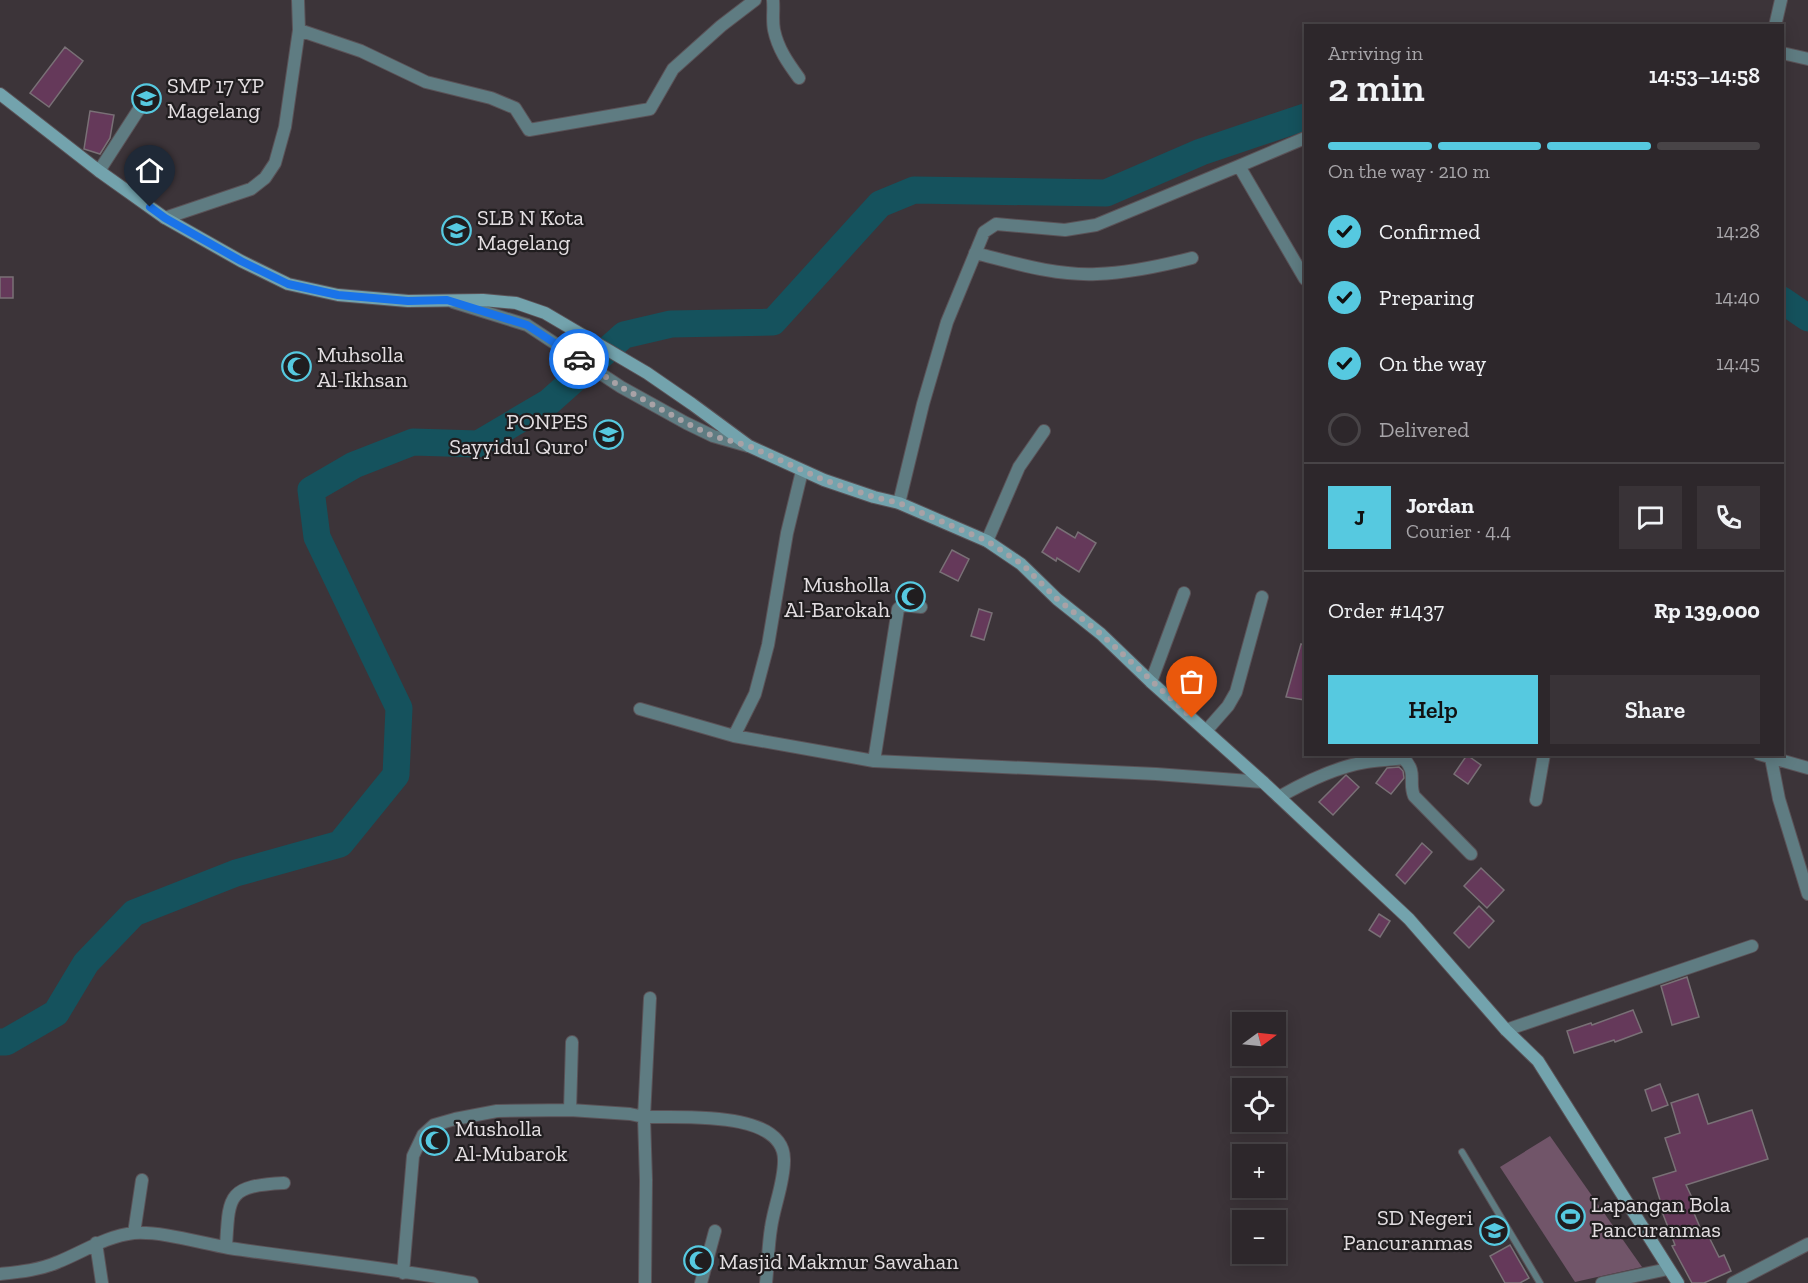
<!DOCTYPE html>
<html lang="en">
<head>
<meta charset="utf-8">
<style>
  :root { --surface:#2d272b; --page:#393337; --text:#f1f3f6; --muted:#a7a5a9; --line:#484447; --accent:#56c9e0 }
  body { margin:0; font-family:"Zilla Slab",serif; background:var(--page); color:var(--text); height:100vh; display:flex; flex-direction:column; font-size:22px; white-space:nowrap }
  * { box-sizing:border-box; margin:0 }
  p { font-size:20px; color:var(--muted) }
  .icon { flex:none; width:33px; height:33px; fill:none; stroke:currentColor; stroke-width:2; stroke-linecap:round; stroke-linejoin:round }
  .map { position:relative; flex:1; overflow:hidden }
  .details { position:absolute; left:1304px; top:24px; width:480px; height:732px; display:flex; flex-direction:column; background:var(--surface); border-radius:0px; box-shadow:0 3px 15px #0003,0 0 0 2px var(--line) }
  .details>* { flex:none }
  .needle { width:39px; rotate:75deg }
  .buttons { position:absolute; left:1232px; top:1012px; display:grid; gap:12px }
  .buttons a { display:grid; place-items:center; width:54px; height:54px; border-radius:0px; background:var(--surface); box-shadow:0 3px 15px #0003,0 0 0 2px var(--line); font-size:30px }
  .pin { position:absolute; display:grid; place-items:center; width:51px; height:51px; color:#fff; margin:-62px -26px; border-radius:50% 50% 50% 0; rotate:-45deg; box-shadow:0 0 6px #0007 }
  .pin .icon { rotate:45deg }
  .courier { position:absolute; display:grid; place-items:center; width:60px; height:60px; margin:-30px; border:4px solid #1a73e8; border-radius:50%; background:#fff; color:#222; box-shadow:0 2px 8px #0007 }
  .headline em { font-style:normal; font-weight:600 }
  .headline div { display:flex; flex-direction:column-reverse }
  .headline { display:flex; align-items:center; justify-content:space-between; height:102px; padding:0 24px }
  h1 { font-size:39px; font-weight:600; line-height:45px }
  .bar { display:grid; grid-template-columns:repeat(4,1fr); gap:9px 6px; align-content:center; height:72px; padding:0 24px }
  .bar i { height:8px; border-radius:4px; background:var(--line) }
  .bar .selected { background:var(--accent) }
  .bar p { grid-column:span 4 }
  .line { display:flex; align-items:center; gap:15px; padding:0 24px; border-top:2px solid var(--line) }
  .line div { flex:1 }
  .round { display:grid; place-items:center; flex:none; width:63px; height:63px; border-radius:0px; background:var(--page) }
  ol { padding:0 24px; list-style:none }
  li { display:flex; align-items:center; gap:18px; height:66px }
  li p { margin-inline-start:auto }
  li .icon { padding:6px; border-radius:50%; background:var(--accent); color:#111; stroke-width:4 }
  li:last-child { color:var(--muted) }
  li i { width:33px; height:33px; border:3px solid var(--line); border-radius:50% }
  .button { display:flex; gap:12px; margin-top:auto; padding:12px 24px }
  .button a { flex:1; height:69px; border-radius:0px; background:var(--accent); color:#111; font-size:24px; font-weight:600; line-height:69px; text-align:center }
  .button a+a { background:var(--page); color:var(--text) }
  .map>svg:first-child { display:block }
  .green { fill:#715569 }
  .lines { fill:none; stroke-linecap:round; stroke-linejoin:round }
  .river { stroke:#15525d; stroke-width:27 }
  .building { fill:#65395a; stroke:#797076; stroke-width:1.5 }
  .lane-casing { stroke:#5a5257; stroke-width:8 }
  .street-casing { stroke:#5a5257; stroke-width:14 }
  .secondary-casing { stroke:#5a5257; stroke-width:14 }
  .lane { stroke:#5f7c82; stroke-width:6 }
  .street { stroke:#5f7c82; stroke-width:12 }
  .secondary { stroke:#73a3ad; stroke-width:12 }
  .done { stroke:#a8a2a6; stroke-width:6; stroke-dasharray:0 10.8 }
  .route { stroke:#1a73e8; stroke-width:8 }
  .labels { text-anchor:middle; stroke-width:4.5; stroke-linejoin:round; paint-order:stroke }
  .poi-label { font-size:22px; fill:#e2dde0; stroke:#201d1f; text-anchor:start }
</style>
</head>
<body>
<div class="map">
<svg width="1808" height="1283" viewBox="0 0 1808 1283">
  <rect width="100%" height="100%" fill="#3c3439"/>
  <!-- green -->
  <path class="green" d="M1550,1136l92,131 -67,15 -75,-115z"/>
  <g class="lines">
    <!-- river -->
    <path class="river" d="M1782,300l26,18
      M0,1042h6l50,-29 30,-50 48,-50 102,-40 104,-29 56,-69 3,-67 -82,-171 -6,-47 43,-25 59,-23 65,2 71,-42 75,-67 47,-11 102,-2 107,-118 34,-14 192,3 95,-41 104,-35"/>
  </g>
  <!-- building -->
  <path class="building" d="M65,47l18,14 -34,46 -19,-14z
    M90,111l24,4 -4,23 -10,16 -16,-5z
    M0,277h13v21h-13z
    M1057,527l18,11 3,-6 18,11 -17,29 -22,-14 -1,3 -14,-9z
    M952,550l17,9 -11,22 -18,-9z
    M979,609l13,4 -8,27 -13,-4z
    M1301,644l4,1v55l-19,-3z
    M1467,755l14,10 -13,19 -14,-10z
    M1399,767l4,4 1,7 -13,16 -15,-11 11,-15z
    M1346,775l13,12 -26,28 -14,-13z
    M1422,843l10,9 -27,32 -9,-9z
    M1481,868l23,22 -17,18 -23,-22z
    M1479,906l15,15 -25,27 -15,-15z
    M1379,914l11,7 -10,16 -11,-7z
    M1687,977l12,40 -27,8 -11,-39z
    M1633,1010l9,22 -27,10 -1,-2 -40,13 -7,-22 24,-8 1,2z
    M1660,1084l8,21 -16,6 -7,-21z
    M1698,1094l10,30 44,-14 16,49 -82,26 9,19 -4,2 11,26 4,-1 13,26 5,-2 7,16 -27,12h-12l-20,-37 3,-1 -16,-41 2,-1 -8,-25 23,-7 -11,-33 15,-5 -9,-30z
    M1510,1245l19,33 -9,5h-15l-15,-27z"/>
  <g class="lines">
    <defs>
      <path id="lane" d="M1462,1152l78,131"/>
      <path id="street" d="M773,0c1,10 -1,20 1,30 4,19 14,33 25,48
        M1775,26l6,-26
        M299,30l62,21 65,31 65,16 24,10 14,22 121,-21 23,-40 48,-43 34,-26
        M1782,53l26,6
        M1305,138l-66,28 66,113
        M99,171l42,-65
        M165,218l86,-29 14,-11 10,-15 10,-36 14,-97 -1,-30
        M975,253c40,10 80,23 122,21 32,-1 64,-8 95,-16
        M453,302l74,23 94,62 65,36 27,13 35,10
        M899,503l24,-99 24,-82 37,-90 12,-8 69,6 31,-5 143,-59
        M987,541l32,-74 25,-36
        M1151,682l33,-89
        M640,709l94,27 140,25 282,13 107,8
        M1206,731l22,-25 8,-14 26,-95
        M734,736l21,-42 13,-49 19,-112 15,-62
        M1759,754l49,14
        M1403,758c15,14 5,23 11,38l57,58
        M1771,758l8,41 29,95
        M874,761l24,-152 5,-4 18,2
        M1279,797c26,-15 57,-30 87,-35 12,-2 25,-2 37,-4l4,-4
        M1536,800l8,-46
        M650,998l-6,119c34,1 142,-8 140,44 0,22 -10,45 -13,67 -3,18 -3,37 -5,55
        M1506,1030l246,-84
        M572,1042l-2,68 60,4 14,3 2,63 -1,103
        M134,1233l8,-53
        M96,1243l6,40
        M226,1247c3,-52 1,-61 58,-64
        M403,1273l10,-117 10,-21 11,-10 21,-6 42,-8 73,-1
        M0,1274c19,-2 40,-4 58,-12 25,-10 48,-26 76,-29 27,-2 67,10 95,15 81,12 163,20 243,35
        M701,1283l14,-52
        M1602,1283l66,-14
        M1733,1283l75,-39"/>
      <path id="secondary" d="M0,94l99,77 66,47 76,43 47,23 50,11 70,6 75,-1 33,3 29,10 102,60 45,31 57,42 75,34 50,17 25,6 88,38 34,23 36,35 44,35 50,48 112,100 146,137 97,111 32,31 140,222"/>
    </defs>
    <!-- lane casing -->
    <use href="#lane" class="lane-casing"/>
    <!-- street casing -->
    <use href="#street" class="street-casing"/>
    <!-- secondary casing -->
    <use href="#secondary" class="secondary-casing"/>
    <!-- lane -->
    <use href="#lane" class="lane"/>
    <!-- street -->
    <use href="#street" class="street"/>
    <!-- secondary -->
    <use href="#secondary" class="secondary"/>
  </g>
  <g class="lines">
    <!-- done -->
    <path class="done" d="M579,359l42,28 65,36 27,13 36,10 75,34 50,17 25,6 88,38 35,23 35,35 44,35 91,84"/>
    <!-- route -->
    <path class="route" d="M150,207l15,11 76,43 47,23 50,11 70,6 39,-1 80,25 52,34"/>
  </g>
  <!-- icons -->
  <defs>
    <symbol id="school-ring" viewBox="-11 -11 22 22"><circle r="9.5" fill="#201d1f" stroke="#56c9e0" stroke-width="1.5"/><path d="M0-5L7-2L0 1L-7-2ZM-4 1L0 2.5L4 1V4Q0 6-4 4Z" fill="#56c9e0"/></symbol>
    <symbol id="mosque-ring" viewBox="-11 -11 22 22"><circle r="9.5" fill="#201d1f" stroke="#56c9e0" stroke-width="1.5"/><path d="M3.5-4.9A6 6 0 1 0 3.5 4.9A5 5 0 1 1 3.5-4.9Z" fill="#56c9e0"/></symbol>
    <symbol id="stadium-ring" viewBox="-11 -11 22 22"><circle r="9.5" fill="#201d1f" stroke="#56c9e0" stroke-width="1.5"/><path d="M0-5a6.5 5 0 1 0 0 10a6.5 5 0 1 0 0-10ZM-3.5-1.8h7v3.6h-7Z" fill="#56c9e0"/></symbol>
  </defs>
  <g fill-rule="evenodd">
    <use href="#school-ring" x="130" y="82" width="33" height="33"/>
    <use href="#school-ring" x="440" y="214" width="33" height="33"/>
    <use href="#mosque-ring" x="280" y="350" width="33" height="33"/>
    <use href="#school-ring" x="592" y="418" width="33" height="33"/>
    <use href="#mosque-ring" x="894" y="580" width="33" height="33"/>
    <use href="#mosque-ring" x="418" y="1124" width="33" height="33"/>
    <use href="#stadium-ring" x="1554" y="1200" width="33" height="33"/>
    <use href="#school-ring" x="1478" y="1214" width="33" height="33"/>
    <use href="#mosque-ring" x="682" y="1244" width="33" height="33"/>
  </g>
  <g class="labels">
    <!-- poi labels -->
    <g class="poi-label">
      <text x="167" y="93">SMP 17 YP<tspan x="167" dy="25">Magelang</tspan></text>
      <text x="477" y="225">SLB N Kota<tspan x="477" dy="25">Magelang</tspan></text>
      <text x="317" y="362">Muhsolla<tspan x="317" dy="25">Al-Ikhsan</tspan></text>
      <text x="588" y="429" text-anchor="end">PONPES<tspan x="588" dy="25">Sayyidul Quro'</tspan></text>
      <text x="890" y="592" text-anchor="end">Musholla<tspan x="890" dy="25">Al-Barokah</tspan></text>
      <text x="455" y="1136">Musholla<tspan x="455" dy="25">Al-Mubarok</tspan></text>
      <text x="1591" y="1212">Lapangan Bola<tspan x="1591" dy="25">Pancuranmas</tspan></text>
      <text x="1473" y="1225" text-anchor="end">SD Negeri<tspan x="1473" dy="25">Pancuranmas</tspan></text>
      <text x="719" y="1269">Masjid Makmur Sawahan</text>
    </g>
  </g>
</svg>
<div class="buttons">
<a><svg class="needle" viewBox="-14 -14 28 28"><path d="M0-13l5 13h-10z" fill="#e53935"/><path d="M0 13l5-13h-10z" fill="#a7a5a9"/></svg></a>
<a><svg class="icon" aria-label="locate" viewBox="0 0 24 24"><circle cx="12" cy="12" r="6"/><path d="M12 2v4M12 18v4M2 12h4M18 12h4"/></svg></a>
<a>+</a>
<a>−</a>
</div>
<div class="pin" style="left:1192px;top:718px;background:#ea580c"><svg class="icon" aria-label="bag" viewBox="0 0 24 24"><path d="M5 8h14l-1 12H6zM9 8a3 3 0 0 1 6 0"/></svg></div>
<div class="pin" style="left:150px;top:207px;background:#1f2937"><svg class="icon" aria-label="home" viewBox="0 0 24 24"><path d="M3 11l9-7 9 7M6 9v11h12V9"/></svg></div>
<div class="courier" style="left:579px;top:359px"><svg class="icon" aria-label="car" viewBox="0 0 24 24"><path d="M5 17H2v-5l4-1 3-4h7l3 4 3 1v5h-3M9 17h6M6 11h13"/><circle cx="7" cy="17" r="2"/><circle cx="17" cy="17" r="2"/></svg></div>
<section class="details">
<div class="headline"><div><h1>2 min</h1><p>Arriving in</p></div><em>14:53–14:58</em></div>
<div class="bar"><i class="selected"></i><i class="selected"></i><i class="selected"></i><i></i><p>On the way · 210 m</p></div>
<ol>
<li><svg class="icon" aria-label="check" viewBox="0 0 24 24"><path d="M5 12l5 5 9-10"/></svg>Confirmed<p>14:28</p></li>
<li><svg class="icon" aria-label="check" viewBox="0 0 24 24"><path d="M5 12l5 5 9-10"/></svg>Preparing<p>14:40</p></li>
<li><svg class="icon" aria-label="check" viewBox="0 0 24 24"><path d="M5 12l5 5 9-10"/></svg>On the way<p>14:45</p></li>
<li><i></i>Delivered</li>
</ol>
<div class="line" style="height:108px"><b class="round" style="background:var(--accent);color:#111">J</b><div><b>Jordan</b><p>Courier · 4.4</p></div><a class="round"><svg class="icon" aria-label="chat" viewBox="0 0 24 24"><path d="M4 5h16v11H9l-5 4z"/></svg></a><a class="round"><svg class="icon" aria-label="phone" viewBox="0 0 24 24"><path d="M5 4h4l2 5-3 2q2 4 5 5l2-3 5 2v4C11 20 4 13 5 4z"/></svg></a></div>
<div class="line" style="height:78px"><div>Order #1437</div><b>Rp 139,000</b></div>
<div class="button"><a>Help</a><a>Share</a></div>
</section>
</div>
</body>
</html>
